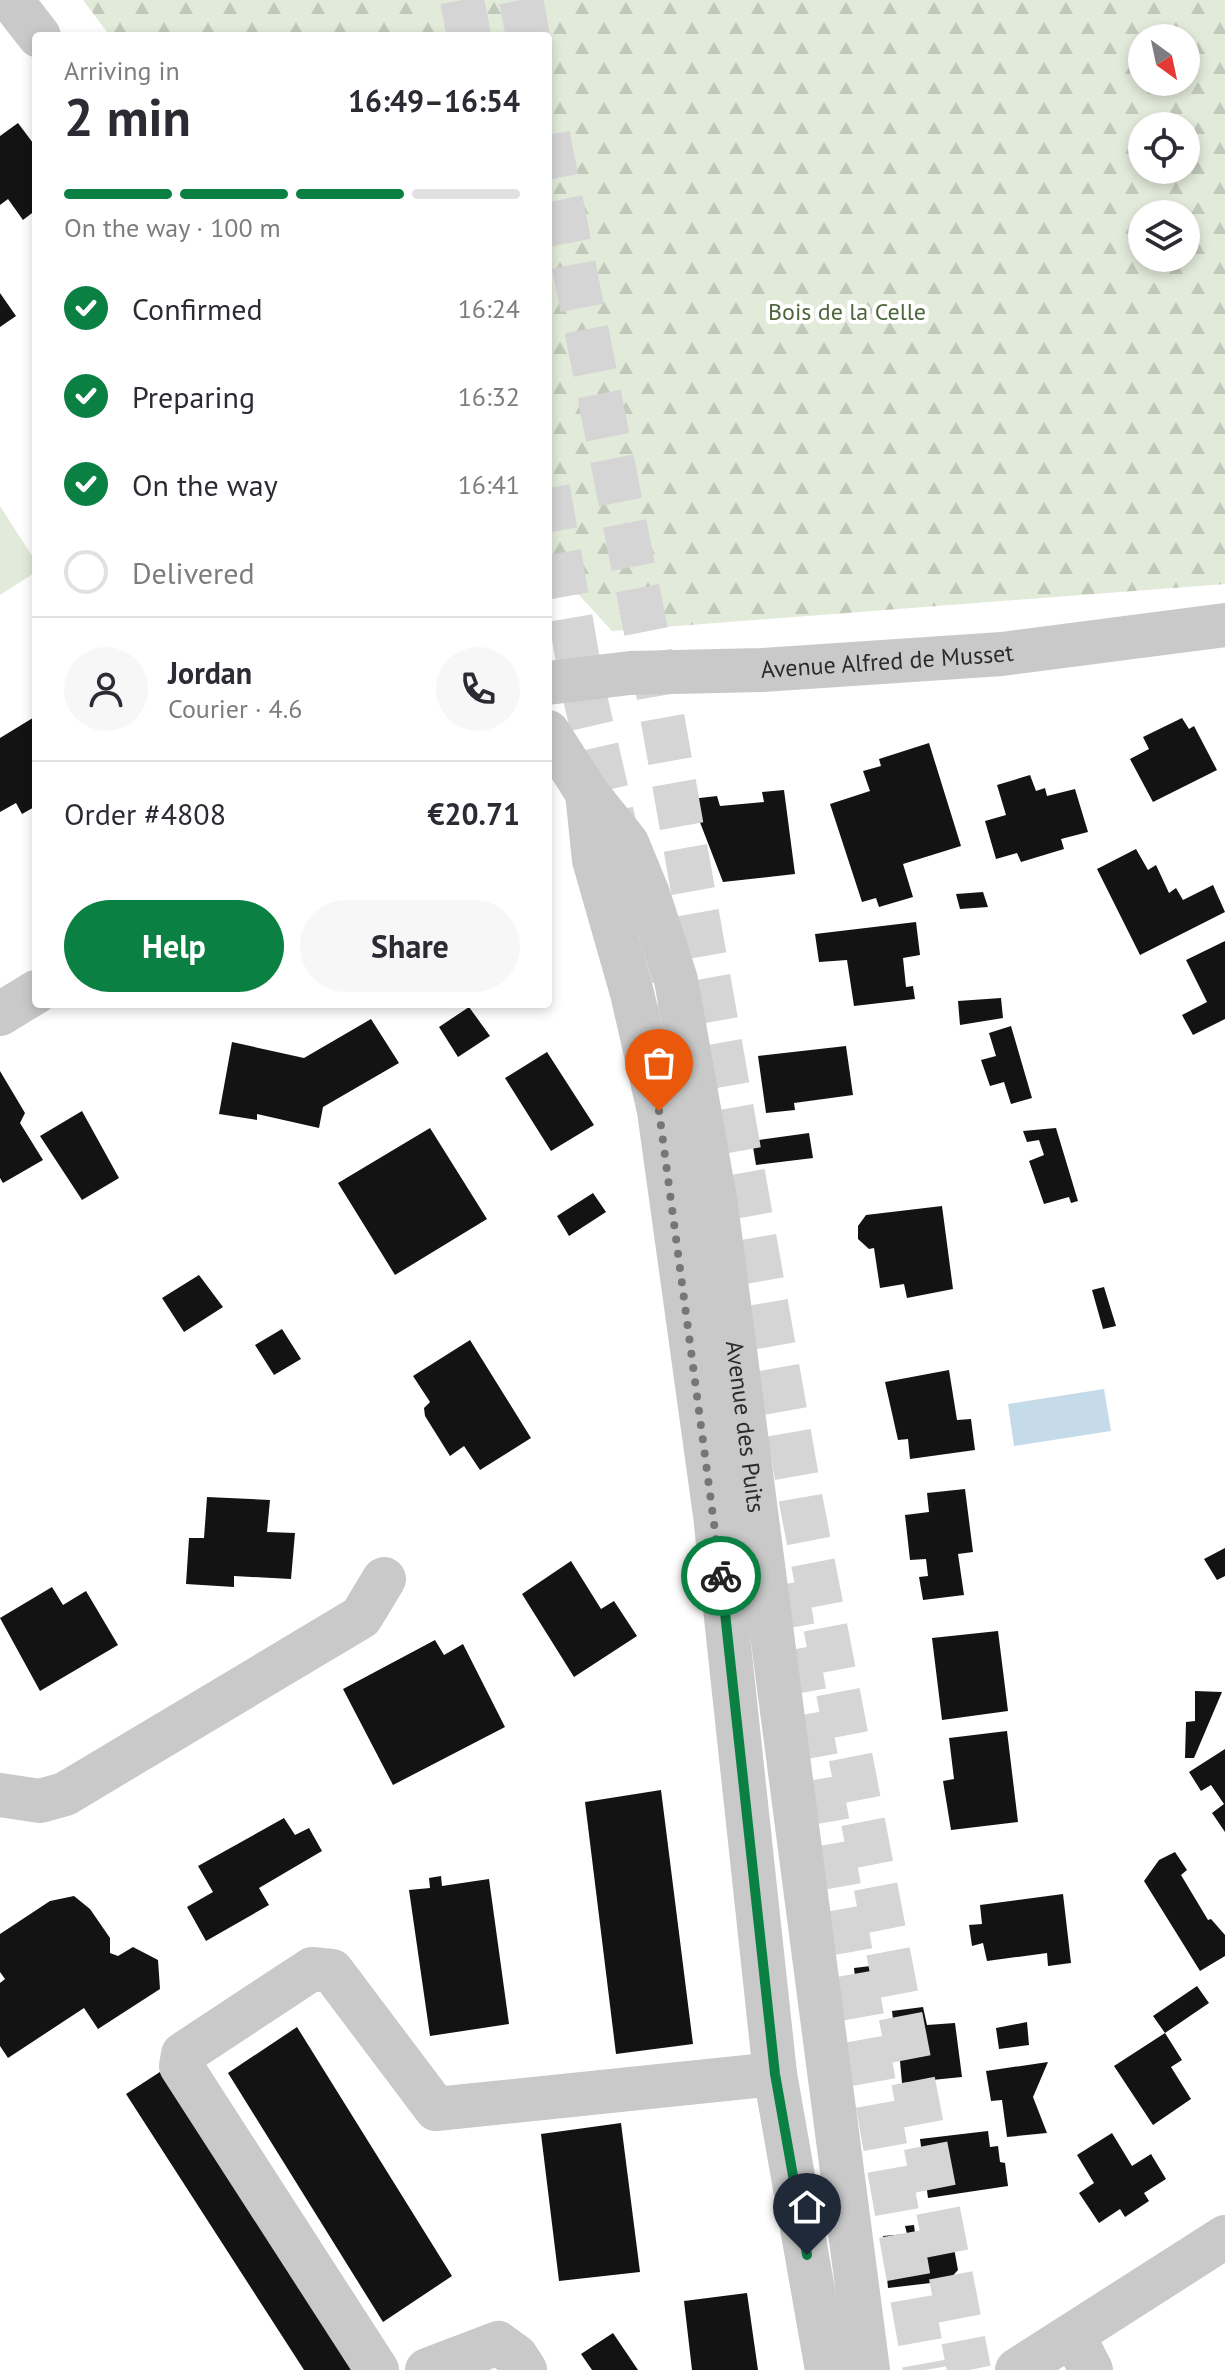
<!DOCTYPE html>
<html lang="en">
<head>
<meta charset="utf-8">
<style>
  :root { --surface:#fff; --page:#f7f7f7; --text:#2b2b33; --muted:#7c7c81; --line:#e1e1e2; --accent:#0b8043 }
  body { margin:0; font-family:"PT Sans",sans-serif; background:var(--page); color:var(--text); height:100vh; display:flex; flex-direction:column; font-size:30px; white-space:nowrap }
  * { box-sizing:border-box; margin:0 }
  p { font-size:26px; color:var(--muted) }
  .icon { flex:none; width:44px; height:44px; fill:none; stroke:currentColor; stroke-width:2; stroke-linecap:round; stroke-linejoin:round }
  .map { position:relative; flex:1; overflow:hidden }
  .side { position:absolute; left:32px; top:32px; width:520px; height:976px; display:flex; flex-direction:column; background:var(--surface); border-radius:8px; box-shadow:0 4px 12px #0003 }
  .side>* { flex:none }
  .needle { width:52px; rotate:147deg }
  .controls { position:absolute; left:1128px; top:24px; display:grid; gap:16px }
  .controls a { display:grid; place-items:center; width:72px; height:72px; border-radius:50%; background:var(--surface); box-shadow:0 4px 12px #0003; font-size:40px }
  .pin { position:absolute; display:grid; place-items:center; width:68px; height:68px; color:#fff; margin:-82px -34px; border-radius:50% 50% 50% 0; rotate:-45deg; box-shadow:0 0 8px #0007 }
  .pin .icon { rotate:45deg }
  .courier { position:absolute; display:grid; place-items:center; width:80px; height:80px; margin:-40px; border:6px solid #0b8043; border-radius:50%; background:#fff; color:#222; box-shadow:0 2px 10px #0007 }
  .overview em { font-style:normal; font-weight:700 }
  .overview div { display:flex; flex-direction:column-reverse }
  .overview { display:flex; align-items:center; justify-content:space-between; height:136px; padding:0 32px }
  h1 { font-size:52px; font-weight:700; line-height:60px }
  .bar { display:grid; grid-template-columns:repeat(4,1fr); gap:12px 8px; align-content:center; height:96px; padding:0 32px }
  .bar i { height:10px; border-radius:6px; background:var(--line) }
  .bar .on { background:var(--accent) }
  .bar p { grid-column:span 4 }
  .line { display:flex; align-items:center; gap:20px; padding:0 32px; border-top:2px solid var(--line) }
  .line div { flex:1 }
  .round { display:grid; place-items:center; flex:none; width:84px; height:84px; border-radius:42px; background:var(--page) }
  ol { padding:0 32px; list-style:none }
  li { display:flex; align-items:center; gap:24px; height:88px }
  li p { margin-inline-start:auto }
  li .icon { padding:8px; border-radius:50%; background:var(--accent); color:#fff; stroke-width:4 }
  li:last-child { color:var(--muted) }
  li i { width:44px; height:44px; border:4px solid var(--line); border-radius:50% }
  .action { display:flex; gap:16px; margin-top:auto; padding:16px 32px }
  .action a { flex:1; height:92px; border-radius:48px; background:var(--accent); color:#fff; font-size:32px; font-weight:700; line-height:92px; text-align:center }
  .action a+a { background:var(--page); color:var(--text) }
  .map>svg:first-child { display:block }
  .forest { fill:url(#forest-firs); fill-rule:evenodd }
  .pitch { fill:#e2eada }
  .water { fill:#c6dbe9 }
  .building { fill:#131313 }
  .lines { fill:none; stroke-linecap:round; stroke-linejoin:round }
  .highway-tunnel { stroke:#d5d5d5; stroke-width:44; stroke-dasharray:44 22; stroke-linecap:butt }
  .minor { stroke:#c9c9c9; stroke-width:44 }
  .done { stroke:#767676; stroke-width:8; stroke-dasharray:0 14.4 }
  .route { stroke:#0b8043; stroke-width:10 }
  .labels { text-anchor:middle; stroke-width:8; stroke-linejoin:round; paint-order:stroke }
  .park-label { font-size:24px; fill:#4e663b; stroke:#fff }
  .street-label { font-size:24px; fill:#2c2c2c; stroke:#fff }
</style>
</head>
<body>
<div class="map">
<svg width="1225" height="2370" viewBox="0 0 1225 2370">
  <defs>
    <pattern id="forest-firs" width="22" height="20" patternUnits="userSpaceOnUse" patternTransform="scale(2)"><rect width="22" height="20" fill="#e2eada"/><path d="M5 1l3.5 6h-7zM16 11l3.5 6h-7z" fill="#c2c9bb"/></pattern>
  </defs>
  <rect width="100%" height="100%" fill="#fff"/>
  <!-- forest -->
  <path class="forest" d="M83,0h1142v584l-613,47 -64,-70v-525h-438zM1142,38h44v44h-44zM1142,126h44v44h-44zM1142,214h44v44h-44z"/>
  <!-- pitch -->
  <path class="pitch" d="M0,506l36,56v10l-36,23z"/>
  <!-- water -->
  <path class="water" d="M1104,1389l7,42 -97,15 -6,-42z"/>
  <!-- building -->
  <path class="building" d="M18,123l18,24v63l-13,10 -15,-21 -8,6v-69z
    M0,293l16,23 -16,11z
    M36,716v75l-3,1 3,14 -14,8 -6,-11 -16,9v-74z
    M1182,718l7,11 5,-3 23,44 -64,32 -23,-43 19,-10 -6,-12z
    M929,743l32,103 -58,18 10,33 -34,10 -3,-9 -14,4 -32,-98 40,-13 -7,-20 18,-5 -2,-7z
    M1030,775l6,16 9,-3 2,8 28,-7 13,43 -27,7 3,10 -43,13 -4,-9 -21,6 -11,-38 21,-6 -9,-30z
    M784,790l11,84 -72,8 -32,-83 26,-3 3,10 44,-4 -2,-10z
    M1136,849l12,21 8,-5 13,28 7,-5 7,12 30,-15 12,27 -85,43 -43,-86z
    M983,892l5,15 -28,2 -4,-15z
    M916,922l4,33 -17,3 3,29 7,-1 2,13 -61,7 -7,-46 -28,2 -4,-28z
    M1225,941v78l-32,16 -11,-20 25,-13 -21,-42z
    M1001,998l2,20 -43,7 -2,-24z
    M469,1007l21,29 -32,21 -19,-30z
    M371,1019l28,44 -76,44 -4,21 -62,-14v6l-38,-6 13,-72 72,16z
    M1011,1026l21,72 -21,6 -7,-22 -14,4 -9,-26 15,-4 -7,-23z
    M846,1046l7,49 -59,8 1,7 -29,3 -8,-57z
    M547,1052l47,73 -43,26 -46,-73z
    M0,1071l25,42 -5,10 23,37 -40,23 -3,-5z
    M82,1111l37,67 -37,22 -42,-64z
    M430,1128l57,91 -92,56 -57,-92z
    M1056,1128l22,73 -7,2 -2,-6 -25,7 -15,-43 15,-6 -5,-15 -12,2 -4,-11z
    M809,1133l4,25 -57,7 -4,-24z
    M593,1193l13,19 -37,24 -12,-20z
    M942,1206l11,83 -46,9 -3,-14 -24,4 -6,-40 -5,1 -11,-10v-13l8,-11z
    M199,1275l24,32 -39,25 -22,-34z
    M1104,1287l12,39 -13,3 -11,-39z
    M282,1329l19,30 -27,16 -19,-30z
    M470,1340l61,98 -51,32 -16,-24 -14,10 -25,-40 -1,-8 6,-6 -17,-26z
    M949,1370l8,50 14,-1 4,31 -65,9 -2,-20 -10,1 -13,-58z
    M965,1489l8,63 -15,2 6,41 -41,5 -4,-23 9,-1 -2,-17 -16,1 -5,-45 24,-3 -2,-19z
    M207,1497l63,3 -3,32 28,1 -4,46 -57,-3v11l-48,-3 3,-46h15z
    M1225,1548v28l-8,4 -13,-21z
    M571,1561l30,48 13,-8 23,35 -63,41 -52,-83z
    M52,1587l11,18 23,-14 32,54 -78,46 -40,-73z
    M998,1631l10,80 -66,9 -10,-82z
    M435,1640l9,15 19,-11 42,83 -112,58 -50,-96z
    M1195,1691l27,1 -28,66h-9l1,-36 9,-1z
    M1007,1731l11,91 -67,8 -8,-49 11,-2 -5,-41z
    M1225,1749v83l-13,-19 12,-9 -13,-19 -10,6 -12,-19z
    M661,1790l32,254 -77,10 -31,-252z
    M284,1818l11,17 14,-7 13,23 -63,37 10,17 -63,36 -19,-34 26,-15 -15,-26z
    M1175,1852l12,18 -6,5 27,45 3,-1 14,16v21l-25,15 -56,-90 15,-21z
    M441,1876l1,10 47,-7 20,145 -79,12 -21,-146 21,-2 -1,-10z
    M1063,1894l8,69 -23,3 -1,-13 -60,8 -4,-18 -11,3 -3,-21 13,-1 -2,-19z
    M74,1896l16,13 20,29v15l8,3 15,-9 25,13 2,29 -62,40 -14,-21 -76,50 -8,-12v-63l5,-4 -5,-7v-38l50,-33z
    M904,1962l4,27 -51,7 -3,-28z
    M1197,1986l12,17 -44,30 -12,-17z
    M923,2007l4,18 28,-2 7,54 -60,6 -2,-22 -9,-4 -4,-16 8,-5 -3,-25z
    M1027,2022l2,23 -30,4 -3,-21z
    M297,2027l155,249 -69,46 -155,-249z
    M1165,2033l17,27 -11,7 20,32 -38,26 -39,-59z
    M1048,2062l-15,35 14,36 -40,4 -5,-37 -11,1 -5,-30z
    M163,2070l194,300h-53l-178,-276z
    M621,2123l19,149 -81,9 -18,-147z
    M988,2131l2,16 8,-1 2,16 5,1 3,23 -80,12 -8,-59z
    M1112,2133l20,33 19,-12 15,25 -22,14 5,8 -24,16 -5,-8 -21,14 -20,-30 15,-10 -17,-28z
    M914,2225l1,8 14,-2 4,20 21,-3 4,22 -10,11 -60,7 -5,-52 24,-2 -2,-8z
    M747,2293l11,77h-66l-8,-69z
    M613,2333l25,37h-46l-11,-16z"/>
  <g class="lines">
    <!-- highway-tunnel -->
    <path class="highway-tunnel" d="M462,0l7,36
      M521,0l7,36
      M548,135l109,552 144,814 168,869
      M548,488l34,196 77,334
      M785,1584l140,786"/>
    <!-- minor -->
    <g class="minor">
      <path d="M11,0l28,36"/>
      <path id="s1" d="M548,683l82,-10 132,-3 240,-16 223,-29"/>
      <path id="s2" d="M548,732l39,61 40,50 21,51 28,86 40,225 152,1165"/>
      <path d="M587,793l7,67 38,133 27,118 56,404 60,559 52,296"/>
      <path d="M0,1014l36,-22"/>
      <path d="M0,1795l40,6 25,-7 296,-177 23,-38"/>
      <path d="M1073,2335l18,35"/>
      <path d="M377,2370l-196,-304 2,-12 129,-85 20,2 104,138 339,-35"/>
      <path d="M427,2370l71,-27 18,13 9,14"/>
      <path d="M1017,2370l208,-133"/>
    </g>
  </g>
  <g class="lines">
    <!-- done -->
    <path class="done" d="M659,1111l62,465"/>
    <!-- route -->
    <path class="route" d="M721,1576l54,498 32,181"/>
  </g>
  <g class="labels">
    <!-- park labels -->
    <g class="park-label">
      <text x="847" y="320">Bois de la Celle</text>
    </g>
    <!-- street labels -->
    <g class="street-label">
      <text dy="8" stroke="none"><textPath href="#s1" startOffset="340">Avenue Alfred de Musset</textPath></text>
      <text dy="8" stroke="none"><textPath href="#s2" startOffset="734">Avenue des Puits</textPath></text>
    </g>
  </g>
</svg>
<div class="controls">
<a><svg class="needle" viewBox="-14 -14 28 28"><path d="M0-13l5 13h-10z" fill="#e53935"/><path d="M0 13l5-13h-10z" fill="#7c7c81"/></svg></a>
<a><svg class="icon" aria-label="locate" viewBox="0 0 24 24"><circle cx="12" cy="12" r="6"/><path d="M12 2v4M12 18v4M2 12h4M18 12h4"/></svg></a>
<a><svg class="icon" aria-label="layers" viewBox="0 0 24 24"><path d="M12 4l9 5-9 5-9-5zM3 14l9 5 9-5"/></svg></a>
</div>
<div class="pin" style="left:659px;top:1111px;background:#ea580c"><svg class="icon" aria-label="bag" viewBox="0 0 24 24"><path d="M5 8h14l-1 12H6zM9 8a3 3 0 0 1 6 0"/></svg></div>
<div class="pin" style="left:807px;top:2255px;background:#1f2937"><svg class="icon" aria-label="home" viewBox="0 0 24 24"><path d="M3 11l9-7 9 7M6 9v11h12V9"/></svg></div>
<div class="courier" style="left:721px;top:1576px"><svg class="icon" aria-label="bike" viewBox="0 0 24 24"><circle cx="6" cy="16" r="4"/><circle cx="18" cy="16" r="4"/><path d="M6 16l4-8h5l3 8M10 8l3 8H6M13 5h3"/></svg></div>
<section class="side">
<div class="overview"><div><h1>2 min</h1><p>Arriving in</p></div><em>16:49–16:54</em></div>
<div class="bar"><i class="on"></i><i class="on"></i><i class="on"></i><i></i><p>On the way · 100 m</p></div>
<ol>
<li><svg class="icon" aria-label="check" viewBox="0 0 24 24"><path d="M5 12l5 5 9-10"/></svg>Confirmed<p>16:24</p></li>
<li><svg class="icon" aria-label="check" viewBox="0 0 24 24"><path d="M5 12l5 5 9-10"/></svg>Preparing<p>16:32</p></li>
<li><svg class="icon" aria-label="check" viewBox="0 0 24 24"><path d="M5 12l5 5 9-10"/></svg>On the way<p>16:41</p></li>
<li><i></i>Delivered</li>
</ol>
<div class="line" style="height:144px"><a class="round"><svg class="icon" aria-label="person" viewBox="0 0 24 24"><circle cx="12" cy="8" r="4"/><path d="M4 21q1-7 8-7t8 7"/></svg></a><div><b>Jordan</b><p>Courier · 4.6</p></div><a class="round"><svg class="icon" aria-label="phone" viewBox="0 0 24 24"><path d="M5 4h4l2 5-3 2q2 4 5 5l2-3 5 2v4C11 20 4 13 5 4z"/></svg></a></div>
<div class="line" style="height:104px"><div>Order #4808</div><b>€20.71</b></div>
<div class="action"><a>Help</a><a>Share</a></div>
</section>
</div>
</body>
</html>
